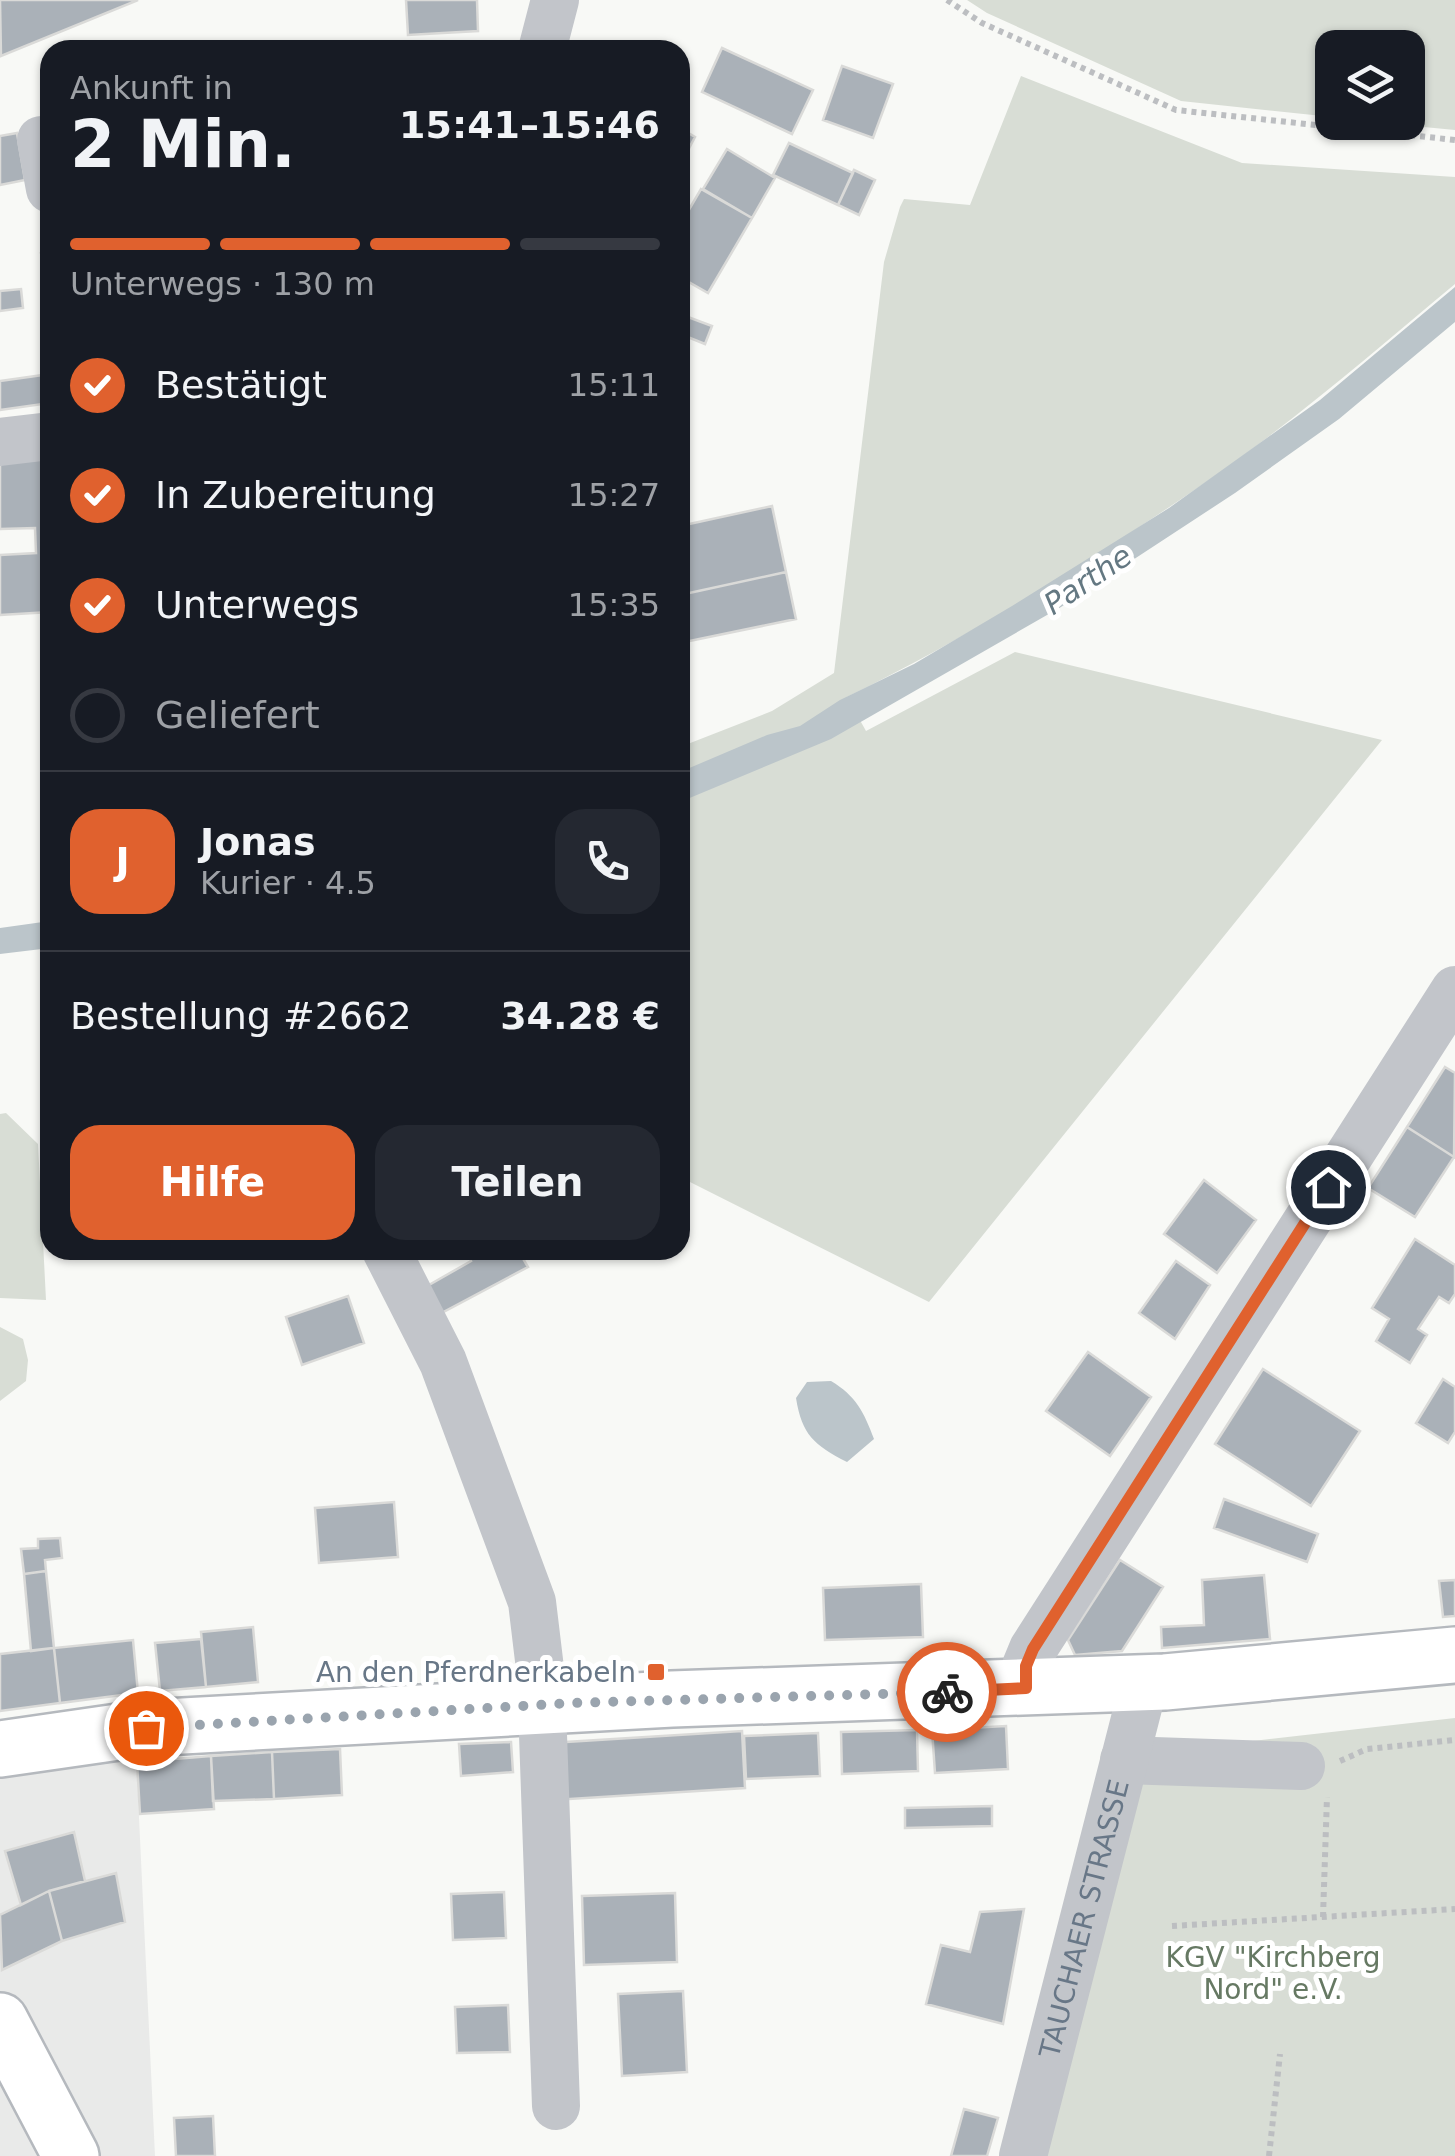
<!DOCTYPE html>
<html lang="de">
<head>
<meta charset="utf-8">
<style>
  :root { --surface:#171b24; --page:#242831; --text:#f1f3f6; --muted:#9ea1a6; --line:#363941; --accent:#e0612e }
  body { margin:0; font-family:"DejaVu Sans",sans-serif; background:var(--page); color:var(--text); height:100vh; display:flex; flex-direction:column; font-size:38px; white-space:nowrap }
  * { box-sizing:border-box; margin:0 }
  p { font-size:32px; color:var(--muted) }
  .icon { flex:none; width:55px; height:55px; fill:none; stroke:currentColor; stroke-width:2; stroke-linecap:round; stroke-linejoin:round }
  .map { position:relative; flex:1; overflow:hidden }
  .side { position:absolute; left:40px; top:40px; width:650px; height:1220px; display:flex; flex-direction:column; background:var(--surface); border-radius:30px; box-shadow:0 2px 8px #0004 }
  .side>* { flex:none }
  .buttons { position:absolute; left:1315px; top:30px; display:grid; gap:20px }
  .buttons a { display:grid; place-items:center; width:110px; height:110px; border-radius:20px; background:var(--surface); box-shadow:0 2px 8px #0004; font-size:50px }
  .pin { position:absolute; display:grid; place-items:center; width:85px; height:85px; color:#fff; margin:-42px; border:5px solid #fff; border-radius:50%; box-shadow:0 2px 10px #0007 }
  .courier { position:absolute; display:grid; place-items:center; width:100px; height:100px; margin:-50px; border:8px solid #e0612e; border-radius:50%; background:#fff; color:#222; box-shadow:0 2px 12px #0007 }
  .head em { font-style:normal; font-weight:800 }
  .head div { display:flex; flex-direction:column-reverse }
  .head { display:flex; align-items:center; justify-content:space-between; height:170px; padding:0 30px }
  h1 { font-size:65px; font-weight:800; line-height:75px }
  .bar { display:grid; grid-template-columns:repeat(4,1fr); gap:15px 10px; align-content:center; height:120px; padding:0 30px }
  .bar i { height:12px; border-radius:8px; background:var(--line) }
  .bar .selected { background:var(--accent) }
  .bar p { grid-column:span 4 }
  .line { display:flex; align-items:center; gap:25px; padding:0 30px; border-top:2px solid var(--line) }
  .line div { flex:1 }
  .round { display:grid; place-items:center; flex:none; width:105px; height:105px; border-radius:30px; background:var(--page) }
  ol { padding:0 30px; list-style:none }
  li { display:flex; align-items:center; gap:30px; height:110px }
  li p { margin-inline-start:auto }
  li .icon { padding:10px; border-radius:50%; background:var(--accent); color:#fff; stroke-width:4 }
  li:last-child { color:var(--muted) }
  li i { width:55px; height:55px; border:5px solid var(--line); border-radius:50% }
  .action { display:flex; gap:20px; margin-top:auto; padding:20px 30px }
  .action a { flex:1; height:115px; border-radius:30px; background:var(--accent); color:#fff; font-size:40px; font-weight:800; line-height:115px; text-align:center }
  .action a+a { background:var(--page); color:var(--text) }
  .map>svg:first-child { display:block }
  .built { fill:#e9eae9 }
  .green { fill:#d8ddd5 }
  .water { fill:#bbc5ca }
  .building { fill:#aab1b8; stroke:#dadad8; stroke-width:2.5 }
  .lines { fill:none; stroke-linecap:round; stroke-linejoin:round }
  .major-casing { stroke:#b5b9be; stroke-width:60 }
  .path { stroke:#bcbec1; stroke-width:6; stroke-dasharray:5 5; stroke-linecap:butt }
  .minor { stroke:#c2c5ca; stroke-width:48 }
  .major { stroke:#fff; stroke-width:55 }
  .done { stroke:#9aa4ae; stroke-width:10; stroke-dasharray:0 18 }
  .route { stroke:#e0612e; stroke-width:12 }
  .poi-dot { fill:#e0612e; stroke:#fff; stroke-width:4 }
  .labels { text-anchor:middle; stroke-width:10; stroke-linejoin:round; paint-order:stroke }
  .poi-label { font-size:28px; fill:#687787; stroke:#fff; text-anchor:end }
  .street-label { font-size:28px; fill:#687787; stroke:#fff }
  .park-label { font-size:28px; fill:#667963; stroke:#fff }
  .water-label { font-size:30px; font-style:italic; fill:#647882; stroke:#fff }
</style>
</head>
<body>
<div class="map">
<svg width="1455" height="2156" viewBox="0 0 1455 2156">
  <rect width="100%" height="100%" fill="#f8f9f6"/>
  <!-- built -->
  <path class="built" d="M136,1754l19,402h-155v-381z"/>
  <!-- green -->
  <path class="green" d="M967,0h488v130l-73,-7 26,-1v-74h-76v69l-151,-16 -194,-88z
    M1021,76l221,87 213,14v107c-85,71 -170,145 -262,207 -110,75 -226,147 -346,206l19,34 149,-79 367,88 -453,562 -245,-123 -4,-23v-409l92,-36 62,-38 50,-411 16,-55 4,-8 66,6z
    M6,1113l32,31 8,156 -46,-2v-184z
    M0,1327l23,12 5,21 -2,21 -26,20z
    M1455,1718v438h-414l98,-402z"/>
  <!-- water -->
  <path class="water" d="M1455,287v35l-116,97 -104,74 -174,114 -230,132 -151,63v-30l87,-37 33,-9 40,-26 74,-36 98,-58 157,-98 151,-108z
    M50,921v27l-50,6v-26z
    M831,1381c25,15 33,31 43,58l-27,23c-33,-17 -45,-27 -51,-64l11,-16z"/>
  <!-- building -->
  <path class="building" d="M0,0h138l-137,56z
    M406,0h71l1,31 -70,4z
    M722,48l91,42 -21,44 -90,-42z
    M842,66l51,18 -20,54 -50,-18z
    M680,128l15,9 -8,15 -7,-4z
    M17,133l8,47 -25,5v-49z
    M789,143l64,30 -15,32 -65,-30z
    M727,149l48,29 -23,40 -49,-29z
    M854,170l21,10 -16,35 -21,-10z
    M701,189l51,29 -44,75 -28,-16v-52z
    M50,251v31l-4,1 -5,-30z
    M21,289l2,19 -23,3v-20z
    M680,314l32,12 -7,18 -25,-10z
    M50,374v29l-50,7v-29z
    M50,459v153l-50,3v-60l36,-2 -1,-25 -35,1v-67z
    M772,506l14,66 -106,23v-69z
    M786,572l10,47 -116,24v-48z
    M1445,1067l10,6 -1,84 -47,-30z
    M1407,1127l47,30 -39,60 -47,-29z
    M1204,1180l52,40 -39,53 -53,-39z
    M1415,1239l40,26v29l-6,9 -10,-6 -21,32 9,6 -17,28 -34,-22 13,-22 -17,-11z
    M465,1250h53l10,17 -94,50 -12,-28 49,-28z
    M1176,1261l34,24 -35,54 -36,-26z
    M348,1296l16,47 -62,22 -16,-48z
    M1088,1352l63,45 -41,59 -64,-45z
    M1263,1369l97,62 -49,75 -96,-62z
    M1443,1379l12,8v45l-7,11 -32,-20z
    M1224,1499l94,35 -11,28 -93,-34z
    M394,1502l4,55 -79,6 -4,-55z
    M60,1538l2,20 -17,2 1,11 -22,3 -3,-25 17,-1v-9z
    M1120,1560l43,27 -41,64 -47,4 -7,-15z
    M46,1571l8,77 -23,3 -7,-77z
    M1264,1575l6,64 -108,9 -1,-21 43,-2 -2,-45z
    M1455,1580v36l-12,1 -4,-36z
    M921,1584l2,53 -98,3 -2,-52z
    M253,1627l5,55 -52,5 -5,-55z
    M201,1639l5,48 -46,4 -5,-48z
    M133,1640l5,53 -78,10 -6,-55z
    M54,1648l6,55 -60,8v-57z
    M1006,1726l2,43 -73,4 -3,-43z
    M917,1730l1,41 -76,3 -1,-42z
    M742,1731l3,57 -191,12 -4,-57z
    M818,1733l2,43 -74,3 -2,-43z
    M511,1742l2,30 -52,4 -2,-32z
    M340,1749l2,46 -68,4 -2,-47z
    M272,1752l2,47 -61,2 -2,-45z
    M211,1756l3,53 -74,5 -3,-52z
    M992,1806v20l-87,2v-20z
    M74,1832l11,49 -36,10 -28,14 -16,-54z
    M116,1873l9,49 -63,19 -13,-50z
    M49,1891l13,50 -60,29 -2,-55z
    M504,1892l2,46 -53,2 -2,-46z
    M675,1893l2,69 -93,3 -2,-69z
    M1024,1909l-21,115 -77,-20 15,-59 29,7 10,-40z
    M683,1991l4,81 -65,4 -4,-82z
    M508,2005l2,47 -53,1 -2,-46z
    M964,2109l34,9 -11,38h-36z
    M213,2116l2,40h-39l-2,-38z"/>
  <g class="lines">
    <defs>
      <path id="major" d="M0,1749l146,-21 526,-29 493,-17 290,-27
        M0,2021l71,135"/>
    </defs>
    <!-- major casing -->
    <use href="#major" class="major-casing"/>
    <!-- path -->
    <path class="path" d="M947,0l35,23 194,87 279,30
      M1340,1761l27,-12 88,-9
      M1323,1917l4,-120
      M1172,1926l283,-17
      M1269,2156l11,-102"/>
    <!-- minor -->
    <g class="minor">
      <path d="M542,50l13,-50"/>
      <path d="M41,140l9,49"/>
      <path d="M0,442l50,-6"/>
      <path d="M386,1250l57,112 89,240 9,75 15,429"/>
      <path d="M1027,1688l-1,-22 7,-17 422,-659"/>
      <path d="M1124,1760l177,6"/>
      <path id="s1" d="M1023,2156l121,-472"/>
    </g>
    <!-- major -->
    <use href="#major" class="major"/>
  </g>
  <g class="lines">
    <!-- done -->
    <path class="done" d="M146,1728l427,-25 374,-11"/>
    <!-- route -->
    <path class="route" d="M947,1692l79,-4v-22l7,-17 295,-462"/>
  </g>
  <!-- markers -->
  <rect class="poi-dot" x="646" y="1662" width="20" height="20" rx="5"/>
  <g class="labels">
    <!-- poi labels -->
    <g class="poi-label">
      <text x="636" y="1682">An den Pferdnerkabeln</text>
    </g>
    <!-- street labels -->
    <g class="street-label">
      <text dy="10" stroke="none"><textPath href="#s1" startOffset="245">TAUCHAER STRASSE</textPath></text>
    </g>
    <!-- park labels -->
    <g class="park-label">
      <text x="1273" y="1967">KGV "Kirchberg<tspan x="1273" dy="32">Nord" e.V.</tspan></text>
    </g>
    <!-- water labels -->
    <g class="water-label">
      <text transform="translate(1088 580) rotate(-34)" y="10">Parthe</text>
    </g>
  </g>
</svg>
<div class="buttons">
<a><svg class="icon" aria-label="layers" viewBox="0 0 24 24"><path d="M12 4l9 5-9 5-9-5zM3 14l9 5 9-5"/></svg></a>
</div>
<div class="pin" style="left:146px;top:1728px;background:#ea580c"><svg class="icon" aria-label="bag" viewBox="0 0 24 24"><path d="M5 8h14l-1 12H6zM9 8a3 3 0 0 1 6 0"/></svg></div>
<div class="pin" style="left:1328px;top:1187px;background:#1f2937"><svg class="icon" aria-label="home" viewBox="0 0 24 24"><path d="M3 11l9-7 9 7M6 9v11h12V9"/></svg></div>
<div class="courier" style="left:947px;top:1692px"><svg class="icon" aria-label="bike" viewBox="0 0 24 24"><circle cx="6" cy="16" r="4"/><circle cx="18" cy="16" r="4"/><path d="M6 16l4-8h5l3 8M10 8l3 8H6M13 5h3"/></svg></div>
<section class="side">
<div class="head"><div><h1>2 Min.</h1><p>Ankunft in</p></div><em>15:41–15:46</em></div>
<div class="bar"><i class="selected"></i><i class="selected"></i><i class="selected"></i><i></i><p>Unterwegs · 130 m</p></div>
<ol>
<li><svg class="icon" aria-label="check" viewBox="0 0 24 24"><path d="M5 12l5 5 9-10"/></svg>Bestätigt<p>15:11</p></li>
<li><svg class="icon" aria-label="check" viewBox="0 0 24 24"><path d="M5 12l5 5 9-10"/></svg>In Zubereitung<p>15:27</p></li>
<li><svg class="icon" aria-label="check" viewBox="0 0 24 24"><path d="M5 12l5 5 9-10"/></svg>Unterwegs<p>15:35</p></li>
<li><i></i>Geliefert</li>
</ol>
<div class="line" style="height:180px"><b class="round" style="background:var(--accent);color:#fff">J</b><div><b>Jonas</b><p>Kurier · 4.5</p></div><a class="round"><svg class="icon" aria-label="phone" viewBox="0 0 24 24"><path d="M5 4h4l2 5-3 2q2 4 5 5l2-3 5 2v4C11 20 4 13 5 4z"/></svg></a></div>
<div class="line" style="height:130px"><div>Bestellung #2662</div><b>34.28 €</b></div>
<div class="action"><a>Hilfe</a><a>Teilen</a></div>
</section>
</div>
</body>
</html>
